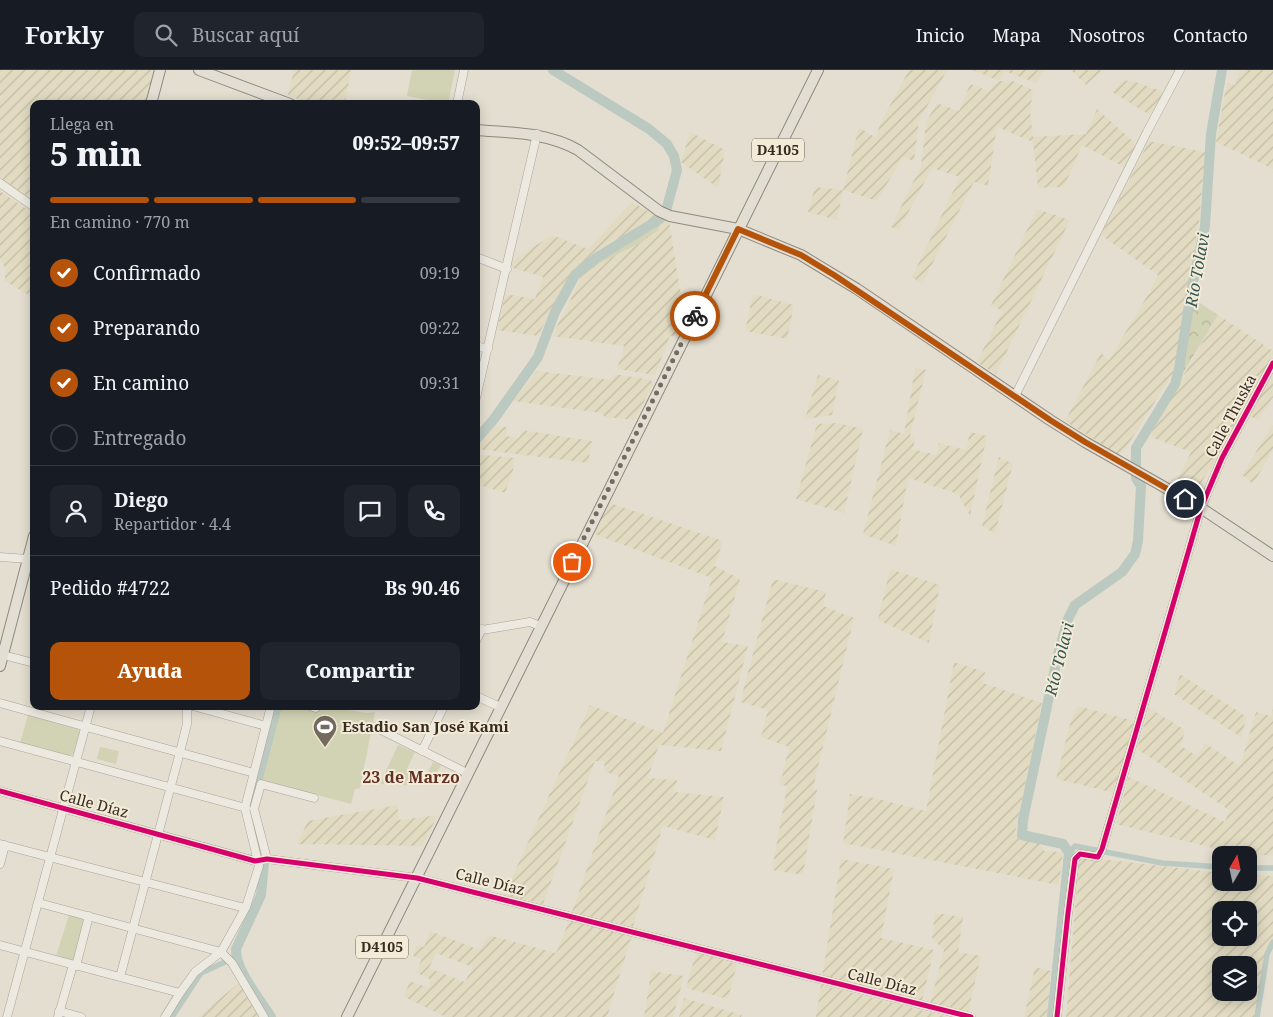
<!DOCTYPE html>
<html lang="es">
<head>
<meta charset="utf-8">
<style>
  :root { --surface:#171b24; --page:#20242c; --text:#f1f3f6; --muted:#9ea1a6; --line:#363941; --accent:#b45309 }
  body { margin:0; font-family:"Noto Serif",serif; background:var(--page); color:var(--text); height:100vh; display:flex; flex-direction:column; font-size:19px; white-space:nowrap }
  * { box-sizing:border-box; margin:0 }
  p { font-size:16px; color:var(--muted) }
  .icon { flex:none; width:28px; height:28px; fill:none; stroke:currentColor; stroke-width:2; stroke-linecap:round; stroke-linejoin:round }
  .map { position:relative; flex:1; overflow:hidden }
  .side { position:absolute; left:30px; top:30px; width:450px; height:610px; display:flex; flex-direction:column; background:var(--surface); border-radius:10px; box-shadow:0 2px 12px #0003 }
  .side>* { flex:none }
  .needle { width:32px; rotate:9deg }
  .controls { position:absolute; left:1212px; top:776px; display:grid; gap:10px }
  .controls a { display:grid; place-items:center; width:45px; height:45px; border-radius:10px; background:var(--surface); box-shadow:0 2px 12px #0003; font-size:25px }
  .pin { position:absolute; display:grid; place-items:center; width:42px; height:42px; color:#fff; margin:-21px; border:2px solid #fff; border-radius:50%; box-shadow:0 1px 5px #0007 }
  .courier { position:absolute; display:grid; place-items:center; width:50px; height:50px; margin:-25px; border:4px solid #b45309; border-radius:50%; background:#fff; color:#222; box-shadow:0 1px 6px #0007 }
  .head em { font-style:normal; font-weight:800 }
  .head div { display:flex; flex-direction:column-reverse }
  .head { display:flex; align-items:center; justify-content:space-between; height:85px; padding:0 20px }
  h1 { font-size:32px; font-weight:800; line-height:38px }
  .bar { display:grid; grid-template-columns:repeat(4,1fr); gap:8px 5px; align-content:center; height:60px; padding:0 20px }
  .bar i { height:6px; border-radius:4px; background:var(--line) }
  .bar .current { background:var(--accent) }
  .bar p { grid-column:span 4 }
  .line { display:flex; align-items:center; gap:12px; padding:0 20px; border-top:1px solid var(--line) }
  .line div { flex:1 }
  .round { display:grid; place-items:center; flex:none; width:52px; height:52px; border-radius:10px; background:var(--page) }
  ol { padding:0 20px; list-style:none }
  li { display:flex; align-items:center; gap:15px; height:55px }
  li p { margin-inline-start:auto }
  li .icon { padding:5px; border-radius:50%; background:var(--accent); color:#fff; stroke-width:4 }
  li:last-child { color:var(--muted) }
  li i { width:28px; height:28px; border:2px solid var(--line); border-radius:50% }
  .cta { display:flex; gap:10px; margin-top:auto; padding:10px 20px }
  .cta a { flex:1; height:58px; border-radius:10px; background:var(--accent); color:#fff; font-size:20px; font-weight:800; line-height:58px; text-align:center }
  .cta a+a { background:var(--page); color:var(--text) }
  header { display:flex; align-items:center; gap:30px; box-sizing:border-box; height:70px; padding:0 25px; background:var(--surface); border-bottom:1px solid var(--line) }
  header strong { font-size:24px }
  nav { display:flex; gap:28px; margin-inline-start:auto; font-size:18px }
  .search { width:350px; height:45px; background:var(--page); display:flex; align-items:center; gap:12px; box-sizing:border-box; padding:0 18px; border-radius:10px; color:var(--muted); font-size:19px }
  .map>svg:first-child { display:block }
  .farmland { fill:url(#farmland-furrows); fill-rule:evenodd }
  .grass { fill:url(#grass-tufts) }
  .forest { fill:url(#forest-crowns) }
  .green { fill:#d2d2b4 }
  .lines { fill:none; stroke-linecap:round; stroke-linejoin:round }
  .canal { stroke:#bbc9c0; stroke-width:5.5 }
  .river { stroke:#bbc9c0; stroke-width:10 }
  .minor-casing { stroke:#a9a398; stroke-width:9 }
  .major-casing { stroke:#8f897f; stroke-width:12 }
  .minor { stroke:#ece9e1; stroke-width:8 }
  .major { stroke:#e3ded3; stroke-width:10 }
  .cycleway-casing { stroke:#f3ebd7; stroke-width:8 }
  .cycleway { stroke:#d6006c; stroke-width:5 }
  .done { stroke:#746a5e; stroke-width:5; stroke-dasharray:0 9 }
  .route { stroke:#b45309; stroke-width:6 }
  .labels { text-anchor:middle; stroke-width:4; stroke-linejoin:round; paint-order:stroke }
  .shield { fill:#f3ebd7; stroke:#706558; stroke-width:1 }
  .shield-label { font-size:14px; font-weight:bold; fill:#382c21 }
  .street-label { font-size:15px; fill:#382c21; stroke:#f3ebd7 }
  .poi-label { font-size:15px; font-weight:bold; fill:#382c21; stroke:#f3ebd7; text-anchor:start }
  .water-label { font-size:16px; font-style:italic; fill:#315654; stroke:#f3ebd7 }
  .neighbourhood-label { font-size:16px; font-weight:bold; fill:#623023; stroke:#f3ebd7 }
</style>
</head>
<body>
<header>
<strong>Forkly</strong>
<div class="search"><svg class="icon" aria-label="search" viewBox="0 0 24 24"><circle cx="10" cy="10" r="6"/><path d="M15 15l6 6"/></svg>Buscar aquí</div>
<nav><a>Inicio</a><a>Mapa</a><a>Nosotros</a><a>Contacto</a></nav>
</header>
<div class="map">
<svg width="1273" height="947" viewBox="0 0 1273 947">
  <defs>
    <pattern id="farmland-furrows" width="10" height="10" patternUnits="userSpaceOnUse" patternTransform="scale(1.25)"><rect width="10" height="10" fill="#e2dbc2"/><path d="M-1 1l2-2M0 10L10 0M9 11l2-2" fill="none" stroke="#c3bca6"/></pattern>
    <pattern id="grass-tufts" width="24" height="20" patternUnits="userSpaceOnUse" patternTransform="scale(1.25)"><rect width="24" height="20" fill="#d2d2b4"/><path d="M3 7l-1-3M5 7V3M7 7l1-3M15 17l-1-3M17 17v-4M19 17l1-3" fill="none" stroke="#b5b49a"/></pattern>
    <pattern id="forest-crowns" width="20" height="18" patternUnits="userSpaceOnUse" patternTransform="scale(1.25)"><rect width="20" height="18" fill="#d2d2b4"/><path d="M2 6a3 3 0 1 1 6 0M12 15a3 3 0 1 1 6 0" fill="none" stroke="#b5b49a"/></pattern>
  </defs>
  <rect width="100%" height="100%" fill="#e4ded0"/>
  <!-- farmland -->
  <path class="farmland" d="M0,0h155l-8,34h-36l-3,-3 -1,3h-73v97l-34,-24z
    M294,0h57l-6,34h-34l-23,-9z
    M909,0h38l-28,51 -5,40 -11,-4 -26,44 -34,-11 -6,30 -29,-8 7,-25 28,3 16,-63 17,11 4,-14z
    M973,0h72l-9,13 -31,-12 -6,10h14l20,9 -3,22 3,25 53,-3 11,-25 39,35 -12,23 -42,-22 -18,42 -26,1 -5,-46 -36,-15 -9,59 -14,-4 -52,102 -10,-7 48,-100 -28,-9 -33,62 -8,-3 30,-61 5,-44 11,-19 22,8 11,-27 19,7 3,-6 7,-4z
    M1071,0h32l-17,15z
    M1239,0h34v99l-57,-27 11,-60 8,3z
    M1123,10l13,2 28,10 -14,23 -38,-23z
    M690,62l35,18 -7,38 -37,-26z
    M1149,71l56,11 -6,71 -21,129 -5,21 -47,75 -7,7 -54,-34 36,-68 8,7 41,-69 8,-16 -57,-40z
    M0,121l34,23v84l-29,-17v-13l-5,-10z
    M632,132l25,14 -59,37 -20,15 -8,9 -32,59 -41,-6 8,-36 30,5 8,-22 -33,-10 2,-6 40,-26 36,14z
    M1037,139l33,11 -74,154 -19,-12 25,-51 -11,-6z
    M663,149l6,1 10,64 6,31 -6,5 -3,16h-6l-15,39 -38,-6 7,-23 -71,-10 7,-17 9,-16 11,-25 20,-15 42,-21 15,-11z
    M753,224l41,11 -7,34 -42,-8z
    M1218,245l55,36v4l-58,107 -23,34 -18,-10 17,-34 -40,-15 1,-7z
    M915,298l11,2 -16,66 5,2 -2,11 23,6 3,-12 27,7 4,-18 17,4 -17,80 -12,-22 -50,-16 -12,68 -33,-12 27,-104 14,4z
    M1273,299v28l-15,23 -8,-4z
    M537,301l75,9 3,-6 36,6 2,5 -19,35 -29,-3 -4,-4 -88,-12z
    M818,305l21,5 -7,35 -27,4z
    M837,353l26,6 -19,84 -48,-14 21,-75z
    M1273,354v26l-20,34 -11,-9z
    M495,356l12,1 -1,9 13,2 3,-8 70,11 -4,22 -112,-14z
    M476,384l39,4 -2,12 -8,23 -29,-9z
    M999,387l14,7 -18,70 -13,-8z
    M607,432l116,39 -8,25 25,13 -18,63 26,4 -27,105 -62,-6 -11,33 29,2 -3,12 50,5 -9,43 -52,-14 -30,101 -61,-15 47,-136 -14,-4 -1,-11h-9l-52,143 -39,-9 86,-190 73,28 49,-155 -118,-44z
    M890,499l50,16 -11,58 -51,-23z
    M773,509l53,13 -3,14 31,12 -41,170 4,2 -14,85 -31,-5 15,-84 -7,-1 9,-38 -28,-10 7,-27 -28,-8z
    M954,592l31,10 -2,11 59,20 -27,130 3,3 21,7 5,8 19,1 -4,33 -216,-42 7,-49 24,4 52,13z
    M1180,604l67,43 -6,20 -67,-43z
    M1078,636l56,15 -19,72 -59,-14 15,-59z
    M1149,638l36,22 -4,16 16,10 8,-13 35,23 16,-54 15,4 2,-7v146l-56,1v-7l-101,-25 13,-47 96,45 4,-12 -92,-61z
    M397,735l2,15 39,-5 -16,31 -125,-2 11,-23z
    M1084,787l137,16v9h28v-7l24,1v66l-6,12 -10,63h-191l13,-157zM1221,840h28v28h-28zM1221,895h28v27h-28z
    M841,789l53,10 -13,69 53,12 -12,51 -100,-24z
    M935,843l28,4 -5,35 23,4 -13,57 -38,-9 14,-54 -12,-12z
    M570,848l62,17 -25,82h-161l-42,-20 6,-16 19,7 1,-9 -13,-6 4,-13 -8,-4 4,-11 7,2 6,-16 50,19 8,-15 68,18zM436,883l36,14 -7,15 -36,-14z
    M696,882l41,12 -9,35 -42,-11z
    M1035,897l16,4 -4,46h-23z
    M651,901l33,5 -11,41h-29z
    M240,912l21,35h-63z
    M821,915l107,27 20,5h-132z
    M684,928l58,17 -1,2h-62z"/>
  <!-- grass -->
  <path class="grass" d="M663,149l-6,12 -15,11 -42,21 -20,15c9,-18 64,-44 83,-59z"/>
  <!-- forest -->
  <path class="forest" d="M1194,229l24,16 -35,58z"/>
  <!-- green -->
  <path class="green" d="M412,0h43l-7,34 -41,-8z
    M274,636h31l16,4 1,-4 46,7 7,-1 -15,76 -5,1 -4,15 -79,-21h-11l-3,4 -6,-1z
    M28,645l50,14 2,4 -6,21 -5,2 -49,-13z
    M398,675l17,7 -8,17 18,9 8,-16 8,3 -8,15 -23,5 -30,-1z
    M100,677l19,4 -3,13 -19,-5z
    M69,845l17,4 -11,42 -19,-5z"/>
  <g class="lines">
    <!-- canal -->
    <path class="canal" d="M1069,783l6,-7 87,17 59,4
      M1249,798h24
      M172,947l29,-44 24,-11
      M1257,947l10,-63 6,-12"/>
    <!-- river -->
    <path class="river" d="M553,0l96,59 18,15 7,12 3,14 -11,41
      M476,370l18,-21 44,-62 17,-45 20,-37 21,-17 64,-39
      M257,766l-7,-28 27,-102
      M264,793l-3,32 -25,54c-1,21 24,50 35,68
      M1052,947l17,-164 -6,-9 -41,-9 1,-15 35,-166 10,-35 7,-14 47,-33 13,-18 3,-13 3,-55 -5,-8v-30l39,-64 4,-15 12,-77 14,-66 6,-92 11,-64"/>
    <defs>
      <path id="minor" d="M457,34l7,-34
        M0,113l34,24
        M476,187l31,12
        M476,276l12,3
        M1015,326l132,-264 33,-62
        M476,328l61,-264
        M0,487l28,2
        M476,561l54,-9 10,4
        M476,571l6,-12
        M3,585l31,8
        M476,626l24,11
        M0,633l254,70
        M193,636l73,20
        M310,636l6,2
        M375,657l92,46
        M0,671l246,67
        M422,681l22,-45
        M0,721l255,70 12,-2 150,19 554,139
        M0,774l245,64
        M267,789l-13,-50 7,-25 53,14
        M0,794l5,-19
        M39,833l182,49 11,11 32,54
        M0,875l180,48
        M76,896l13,-50
        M120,907l60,-225 7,-28v-18
        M59,941l22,6
        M7,947l84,-311
        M58,947l15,-52
        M165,947l15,-24 15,-21 26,-20 25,-45 13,-41 -14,-58 26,-102
        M1057,947l11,-104 7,-54 5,-5 18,3 4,-8 99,-341 21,-50 51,-95"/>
      <path id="major" d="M199,0l91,34
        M151,34l9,-34
        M476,60c36,3 70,2 102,20l81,61 11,5 68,13 63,26 56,34 193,131 35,22 116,66 72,48
        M0,596l34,-130
        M347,947l471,-947"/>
    </defs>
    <!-- minor casing -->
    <use href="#minor" class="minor-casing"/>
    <!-- major casing -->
    <use href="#major" class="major-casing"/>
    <!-- minor -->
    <use href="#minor" class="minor"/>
    <!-- major -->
    <use href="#major" class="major"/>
    <defs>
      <path id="cycleway" d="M0,721l255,70 12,-2 150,19 554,139
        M1057,947l11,-104 7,-54 5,-5 18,3 4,-8 99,-341 21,-50 51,-95"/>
    </defs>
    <!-- cycleway casing -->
    <use href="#cycleway" class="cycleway-casing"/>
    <!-- cycleway -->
    <use href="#cycleway" class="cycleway"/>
  </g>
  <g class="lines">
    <!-- done -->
    <path class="done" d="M572,492l123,-246"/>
    <!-- route -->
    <path class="route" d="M695,246l43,-87 63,26 33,20 216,145 35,22 100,57"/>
  </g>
  <!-- icons -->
  <defs>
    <symbol id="stadium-pin" viewBox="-11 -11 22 30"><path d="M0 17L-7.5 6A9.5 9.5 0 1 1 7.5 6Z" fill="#746a5e" stroke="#f3ebd7"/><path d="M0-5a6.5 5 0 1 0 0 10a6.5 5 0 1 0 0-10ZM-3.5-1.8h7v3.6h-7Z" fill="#fff"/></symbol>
  </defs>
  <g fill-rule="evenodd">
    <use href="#stadium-pin" x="311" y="643" width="28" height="38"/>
  </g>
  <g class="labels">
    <!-- shield labels -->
    <g class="shield">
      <rect x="752" y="68.5" width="52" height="23" rx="4"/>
      <rect x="356" y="865.5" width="52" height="23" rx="4"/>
    </g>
    <g class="shield-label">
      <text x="778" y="85">D4105</text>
      <text x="382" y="882">D4105</text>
    </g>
    <!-- street labels -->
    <g class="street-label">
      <text transform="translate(1231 346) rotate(-62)" y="5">Calle Thuska</text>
      <text transform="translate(94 734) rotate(15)" y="5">Calle Díaz</text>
      <text transform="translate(490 812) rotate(14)" y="5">Calle Díaz</text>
      <text transform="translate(882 912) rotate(14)" y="5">Calle Díaz</text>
    </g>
    <!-- poi labels -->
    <g class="poi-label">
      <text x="342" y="662">Estadio San José Kami</text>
    </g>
    <!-- water labels -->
    <g class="water-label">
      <text transform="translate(1197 200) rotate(-80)" y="6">Río Tolavi</text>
      <text transform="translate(1059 589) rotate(-76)" y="6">Río Tolavi</text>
    </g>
    <!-- neighbourhood labels -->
    <g class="neighbourhood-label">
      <text x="411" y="713">23 de Marzo</text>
    </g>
  </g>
</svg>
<div class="controls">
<a><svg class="needle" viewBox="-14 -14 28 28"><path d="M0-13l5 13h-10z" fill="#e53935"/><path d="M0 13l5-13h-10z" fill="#9ea1a6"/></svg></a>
<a><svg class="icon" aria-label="locate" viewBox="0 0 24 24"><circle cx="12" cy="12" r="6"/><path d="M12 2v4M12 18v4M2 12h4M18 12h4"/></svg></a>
<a><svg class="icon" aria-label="layers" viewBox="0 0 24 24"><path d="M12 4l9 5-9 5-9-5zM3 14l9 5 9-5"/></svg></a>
</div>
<div class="pin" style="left:572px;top:492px;background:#ea580c"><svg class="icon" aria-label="bag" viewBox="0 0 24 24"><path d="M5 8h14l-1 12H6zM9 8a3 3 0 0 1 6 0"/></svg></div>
<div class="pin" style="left:1185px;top:429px;background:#1f2937"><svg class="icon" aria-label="home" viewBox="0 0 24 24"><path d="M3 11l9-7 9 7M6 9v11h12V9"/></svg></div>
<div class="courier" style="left:695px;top:246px"><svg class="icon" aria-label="bike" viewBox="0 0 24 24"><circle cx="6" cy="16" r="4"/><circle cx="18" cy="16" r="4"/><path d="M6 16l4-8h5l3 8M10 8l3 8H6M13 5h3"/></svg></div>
<section class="side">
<div class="head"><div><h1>5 min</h1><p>Llega en</p></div><em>09:52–09:57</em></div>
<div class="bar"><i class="current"></i><i class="current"></i><i class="current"></i><i></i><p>En camino · 770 m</p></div>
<ol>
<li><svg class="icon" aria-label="check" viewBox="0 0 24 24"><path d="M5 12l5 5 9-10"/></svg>Confirmado<p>09:19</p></li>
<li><svg class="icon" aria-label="check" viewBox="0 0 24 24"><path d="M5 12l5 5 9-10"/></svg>Preparando<p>09:22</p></li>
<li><svg class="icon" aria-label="check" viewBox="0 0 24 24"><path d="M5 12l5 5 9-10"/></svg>En camino<p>09:31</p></li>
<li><i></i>Entregado</li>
</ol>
<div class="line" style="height:90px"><a class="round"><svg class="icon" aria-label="person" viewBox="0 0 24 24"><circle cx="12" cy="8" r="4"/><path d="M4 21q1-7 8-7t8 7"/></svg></a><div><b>Diego</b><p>Repartidor · 4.4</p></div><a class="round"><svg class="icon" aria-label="chat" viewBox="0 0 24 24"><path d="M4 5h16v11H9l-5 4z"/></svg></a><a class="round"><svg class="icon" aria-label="phone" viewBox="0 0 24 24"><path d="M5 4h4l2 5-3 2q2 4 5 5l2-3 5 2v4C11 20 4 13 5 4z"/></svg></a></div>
<div class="line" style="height:65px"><div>Pedido #4722</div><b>Bs 90.46</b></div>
<div class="cta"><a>Ayuda</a><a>Compartir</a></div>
</section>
</div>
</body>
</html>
